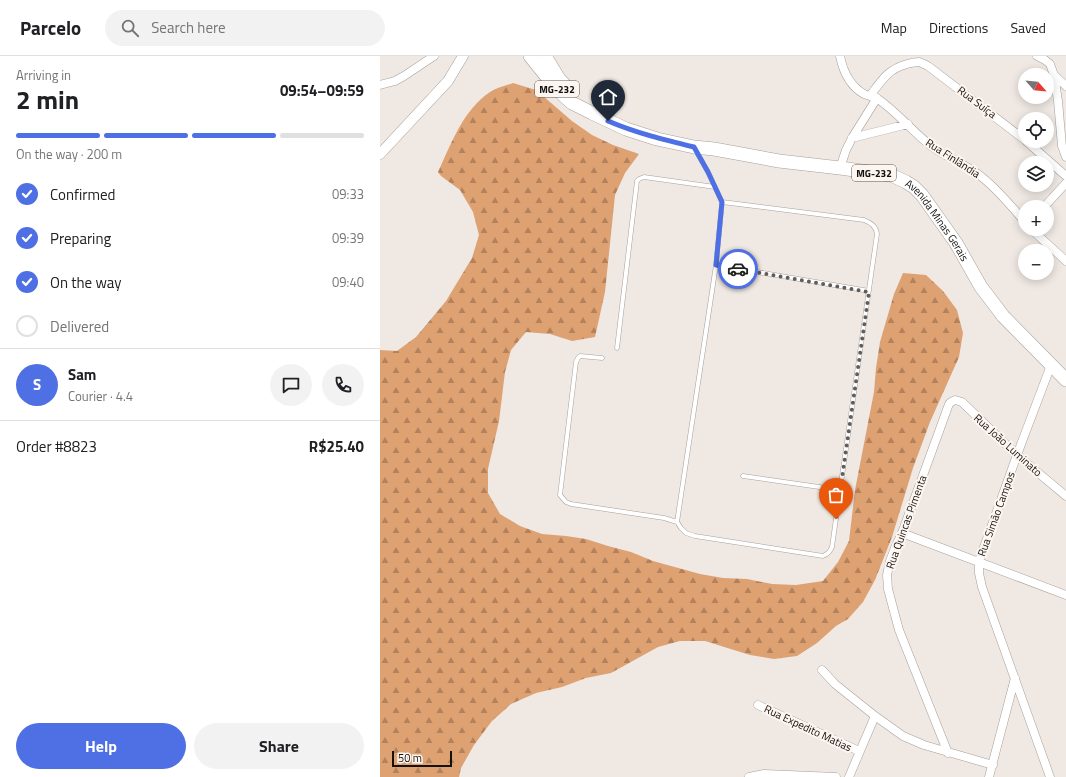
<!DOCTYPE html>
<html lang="en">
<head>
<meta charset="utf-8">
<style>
  :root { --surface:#fff; --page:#f2f2f2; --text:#202124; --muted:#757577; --line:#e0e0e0; --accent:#4f70e4 }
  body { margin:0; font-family:"Titillium Web",sans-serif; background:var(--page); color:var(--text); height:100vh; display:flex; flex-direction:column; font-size:15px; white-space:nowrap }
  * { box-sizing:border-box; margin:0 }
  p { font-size:13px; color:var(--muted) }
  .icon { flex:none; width:22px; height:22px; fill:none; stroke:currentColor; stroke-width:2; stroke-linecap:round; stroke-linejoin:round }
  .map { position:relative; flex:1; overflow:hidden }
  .panel { display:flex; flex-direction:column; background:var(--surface); width:380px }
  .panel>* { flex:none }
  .needle { width:26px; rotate:117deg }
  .fabs { position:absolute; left:638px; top:12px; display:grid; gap:8px }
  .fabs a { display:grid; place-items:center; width:36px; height:36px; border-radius:50%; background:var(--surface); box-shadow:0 2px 10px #0003; font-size:20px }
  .scale { position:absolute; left:12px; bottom:10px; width:60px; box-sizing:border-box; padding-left:4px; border:2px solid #141210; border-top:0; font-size:11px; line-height:14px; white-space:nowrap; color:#141210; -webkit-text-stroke:3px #fcf5f0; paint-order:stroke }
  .pin { position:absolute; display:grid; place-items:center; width:34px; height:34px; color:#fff; margin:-41px -17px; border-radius:50% 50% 50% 0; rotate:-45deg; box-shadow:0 0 4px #0007 }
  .pin .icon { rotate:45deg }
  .courier { position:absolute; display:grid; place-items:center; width:40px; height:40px; margin:-20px; border:3px solid #4f70e4; border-radius:50%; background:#fff; color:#222; box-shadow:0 1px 5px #0007 }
  .headline em { font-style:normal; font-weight:700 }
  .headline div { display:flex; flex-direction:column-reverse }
  .headline { display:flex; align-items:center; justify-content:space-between; height:68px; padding:0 16px }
  h1 { font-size:26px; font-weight:700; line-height:30px }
  .bar { display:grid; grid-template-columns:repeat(4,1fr); gap:6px 4px; align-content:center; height:48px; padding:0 16px }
  .bar i { height:5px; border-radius:3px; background:var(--line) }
  .bar .on { background:var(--accent) }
  .bar p { grid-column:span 4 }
  .line { display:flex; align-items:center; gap:10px; padding:0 16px; border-top:1px solid var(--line) }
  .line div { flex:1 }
  .round { display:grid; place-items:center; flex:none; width:42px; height:42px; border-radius:21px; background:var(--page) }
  ol { padding:0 16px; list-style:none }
  li { display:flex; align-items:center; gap:12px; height:44px }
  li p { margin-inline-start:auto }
  li .icon { padding:4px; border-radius:50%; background:var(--accent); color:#fff; stroke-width:4 }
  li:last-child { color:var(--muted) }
  li i { width:22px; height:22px; border:2px solid var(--line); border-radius:50% }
  .primary-button { display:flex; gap:8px; margin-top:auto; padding:8px 16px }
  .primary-button a { flex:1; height:46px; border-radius:24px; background:var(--accent); color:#fff; font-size:16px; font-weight:700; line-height:46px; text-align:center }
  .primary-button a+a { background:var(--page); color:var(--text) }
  header { display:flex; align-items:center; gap:24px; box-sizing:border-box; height:56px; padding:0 20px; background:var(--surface); border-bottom:1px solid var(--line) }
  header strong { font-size:19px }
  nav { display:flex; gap:22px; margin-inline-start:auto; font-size:14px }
  .search { width:280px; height:36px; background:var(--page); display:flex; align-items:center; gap:10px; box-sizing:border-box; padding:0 14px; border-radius:22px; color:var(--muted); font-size:15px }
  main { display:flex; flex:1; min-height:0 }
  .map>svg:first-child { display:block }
  .forest { fill:url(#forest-firs) }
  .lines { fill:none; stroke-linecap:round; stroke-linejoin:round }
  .service-casing { stroke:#a7a09c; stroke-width:5 }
  .minor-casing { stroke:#a7a09c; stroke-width:9 }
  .tertiary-casing { stroke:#a7a09c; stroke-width:11 }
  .primary-casing { stroke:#a7a09c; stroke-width:14 }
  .service { stroke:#fff; stroke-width:4 }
  .minor { stroke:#fff; stroke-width:8 }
  .tertiary { stroke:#fff; stroke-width:10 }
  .primary { stroke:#fff; stroke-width:13 }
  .done { stroke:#615d5a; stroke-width:4; stroke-dasharray:0 7.2 }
  .route { stroke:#4f70e4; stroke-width:5 }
  .labels { text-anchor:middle; stroke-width:4; stroke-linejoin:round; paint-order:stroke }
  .shield { fill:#fcf5f0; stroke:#5a5653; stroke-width:1 }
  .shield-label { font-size:10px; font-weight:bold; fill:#141210 }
  .street-label { font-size:11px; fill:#141210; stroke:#fcf5f0 }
</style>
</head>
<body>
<header>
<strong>Parcelo</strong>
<div class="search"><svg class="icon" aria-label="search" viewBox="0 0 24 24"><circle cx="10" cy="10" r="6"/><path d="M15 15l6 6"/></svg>Search here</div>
<nav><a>Map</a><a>Directions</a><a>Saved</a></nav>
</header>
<main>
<section class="panel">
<div class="headline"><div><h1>2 min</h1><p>Arriving in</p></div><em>09:54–09:59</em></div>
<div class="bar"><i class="on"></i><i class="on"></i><i class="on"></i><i></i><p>On the way · 200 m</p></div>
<ol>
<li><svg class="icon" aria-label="check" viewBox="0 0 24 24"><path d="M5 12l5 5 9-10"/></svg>Confirmed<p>09:33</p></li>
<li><svg class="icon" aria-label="check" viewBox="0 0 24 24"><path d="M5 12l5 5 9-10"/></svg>Preparing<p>09:39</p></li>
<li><svg class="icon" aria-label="check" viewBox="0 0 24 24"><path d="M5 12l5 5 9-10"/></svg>On the way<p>09:40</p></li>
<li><i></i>Delivered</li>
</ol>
<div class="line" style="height:72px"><b class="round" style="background:var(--accent);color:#fff">S</b><div><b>Sam</b><p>Courier · 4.4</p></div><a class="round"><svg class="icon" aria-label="chat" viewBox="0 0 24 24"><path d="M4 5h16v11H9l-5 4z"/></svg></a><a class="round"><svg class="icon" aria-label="phone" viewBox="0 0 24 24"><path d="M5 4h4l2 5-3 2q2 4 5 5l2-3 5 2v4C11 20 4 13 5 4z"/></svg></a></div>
<div class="line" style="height:52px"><div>Order #8823</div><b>R$25.40</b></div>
<div class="primary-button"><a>Help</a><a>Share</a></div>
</section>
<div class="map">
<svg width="686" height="721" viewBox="0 0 686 721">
  <defs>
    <pattern id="forest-firs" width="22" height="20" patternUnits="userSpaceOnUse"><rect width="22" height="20" fill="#dea172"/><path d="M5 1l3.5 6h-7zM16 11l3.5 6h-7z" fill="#b3825c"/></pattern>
  </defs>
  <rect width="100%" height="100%" fill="#efe8e3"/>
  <!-- forest -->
  <path class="forest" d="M133,27l23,7 36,31 20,14 21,10 26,9 -14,19 -10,22 -10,97 -10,45 -23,4 -22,-7 -24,-2 -15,18 -6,22 -6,49 -11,48v24l12,21 20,12 22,8 24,2 20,3 22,7 23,6 22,9 47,13 23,4 24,1 25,5 24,1 27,-4 15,-19 11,-21 6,-51 19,-98 2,-24 4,-26 14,-48 9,-21 23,2 17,16 14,19 6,23 -4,24 -29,65 -17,46 -21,69 -17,43 -12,22 -15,17 -12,7 -19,17 -20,13 -23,3 -24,-4 -45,-14h-25l-22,6 -47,26 -25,5 -24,9 -26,6 -25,11 -19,17 -18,24 -13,23 -2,9h-79v-427l17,1 19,-14 30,-36 26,-43 7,-23 -6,-23 -13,-22 -19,-14 -3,-4c13,-28 25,-62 52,-80 6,-4 15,-6 23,-9z"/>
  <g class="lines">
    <defs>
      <path id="service" d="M336,209l153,26
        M237,292l20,-167 2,-2 5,-2 71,10
        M222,302l-22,-2 -2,2 -2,4 -16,133 6,7 5,2 93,14 13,4 4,6 5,5 9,3 128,20c5,-2 7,-4 9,-9l8,-57 37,-256c-1,-8 -6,-11 -13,-14l-142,-18
        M363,420l97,14
        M297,466l39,-257 6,-63 -14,-30 -12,-21"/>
      <path id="minor" d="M460,0c3,15 10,30 24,38 4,2 10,2 14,5 19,13 34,32 53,47 16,12 36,18 52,32 16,13 29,29 42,44
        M657,0l8,4 5,4 4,11 4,26 4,45 4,11
        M674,19l12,11
        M0,29l15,-4 9,-5 30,-20
        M490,40c11,-15 18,-27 37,-32 4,-1 9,-2 12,-2 3,1 7,3 9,4l97,74
        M472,82l56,-14
        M646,85l40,35
        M460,112l6,-18 6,-12 25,-40
        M664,151l22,-24
        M651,173l35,32
        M522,477l164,62
        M442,614l13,14 40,32 28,20 21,9 69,20
        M378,649l101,46
        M568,697l-49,-123 -11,-41 -1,-14 3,-14 5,-13 7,-15 47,-129 2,-2 4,-2 7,2 55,53 49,41
        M369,721l15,-3 72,3
        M469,721l26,-61
        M609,721l26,-99
        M670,721l-68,-190 -3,-14v-12l38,-106 34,-90"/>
      <path id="tertiary" d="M0,98l68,-73 15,-25"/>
      <g id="primary">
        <path id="s1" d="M150,0l21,26 14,15 7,6 20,10 34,16 31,10 37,8 20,2 65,12 61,7 51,7 15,7 8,5 8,8 34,48 25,44 10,13 12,16 63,64"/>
        <path d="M165,0l14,23 5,5"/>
      </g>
    </defs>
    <!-- service casing -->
    <use href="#service" class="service-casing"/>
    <!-- minor casing -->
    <use href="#minor" class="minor-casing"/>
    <!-- tertiary casing -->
    <use href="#tertiary" class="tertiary-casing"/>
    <!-- primary casing -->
    <use href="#primary" class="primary-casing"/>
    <!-- service -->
    <use href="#service" class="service"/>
    <!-- minor -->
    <use href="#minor" class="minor"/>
    <!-- tertiary -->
    <use href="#tertiary" class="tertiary"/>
    <!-- primary -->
    <use href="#primary" class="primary"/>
  </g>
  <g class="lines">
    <!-- done -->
    <path class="done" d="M358,213l131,23 -33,227"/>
    <!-- route -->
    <path class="route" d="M228,65c28,12 57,19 86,26l14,25 14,30 -6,63 22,4"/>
  </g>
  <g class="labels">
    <!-- shield labels -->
    <g class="shield">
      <rect x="155" y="25" width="44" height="16" rx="3"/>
      <rect x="472" y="109" width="44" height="16" rx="3"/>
    </g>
    <g class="shield-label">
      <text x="177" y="37">MG-232</text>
      <text x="494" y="121">MG-232</text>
    </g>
    <!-- street labels -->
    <g class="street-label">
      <text transform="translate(597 46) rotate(37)" y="4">Rua Suíça</text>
      <text transform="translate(573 102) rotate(33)" y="4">Rua Finlândia</text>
      <text dy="4" stroke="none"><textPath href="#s1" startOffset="459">Avenida Minas Gerais</textPath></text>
      <text transform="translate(628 389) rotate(42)" y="4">Rua João Luminato</text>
      <text transform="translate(616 458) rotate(-70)" y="4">Rua Simão Campos</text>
      <text transform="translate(526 466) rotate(-70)" y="4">Rua Quincas Pimenta</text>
      <text transform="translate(428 672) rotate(25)" y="4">Rua Expedito Matias</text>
    </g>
  </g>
</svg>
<div class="fabs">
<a><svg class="needle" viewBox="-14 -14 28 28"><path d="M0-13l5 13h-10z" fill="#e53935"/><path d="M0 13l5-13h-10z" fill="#757577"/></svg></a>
<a><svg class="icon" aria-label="locate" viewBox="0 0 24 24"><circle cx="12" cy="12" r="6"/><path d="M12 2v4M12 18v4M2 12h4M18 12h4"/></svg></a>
<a><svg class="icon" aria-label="layers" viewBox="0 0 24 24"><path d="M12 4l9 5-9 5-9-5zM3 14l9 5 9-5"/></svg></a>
<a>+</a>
<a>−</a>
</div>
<div class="scale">50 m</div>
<div class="pin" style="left:456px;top:463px;background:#ea580c"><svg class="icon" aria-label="bag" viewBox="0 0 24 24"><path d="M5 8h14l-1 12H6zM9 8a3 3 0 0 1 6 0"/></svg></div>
<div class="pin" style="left:228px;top:65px;background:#1f2937"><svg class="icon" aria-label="home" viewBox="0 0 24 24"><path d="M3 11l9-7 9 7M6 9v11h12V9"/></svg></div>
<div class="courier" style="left:358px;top:213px"><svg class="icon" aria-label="car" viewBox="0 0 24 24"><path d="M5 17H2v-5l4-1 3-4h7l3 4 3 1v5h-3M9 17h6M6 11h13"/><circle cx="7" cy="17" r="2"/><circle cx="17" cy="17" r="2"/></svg></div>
</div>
</main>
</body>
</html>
